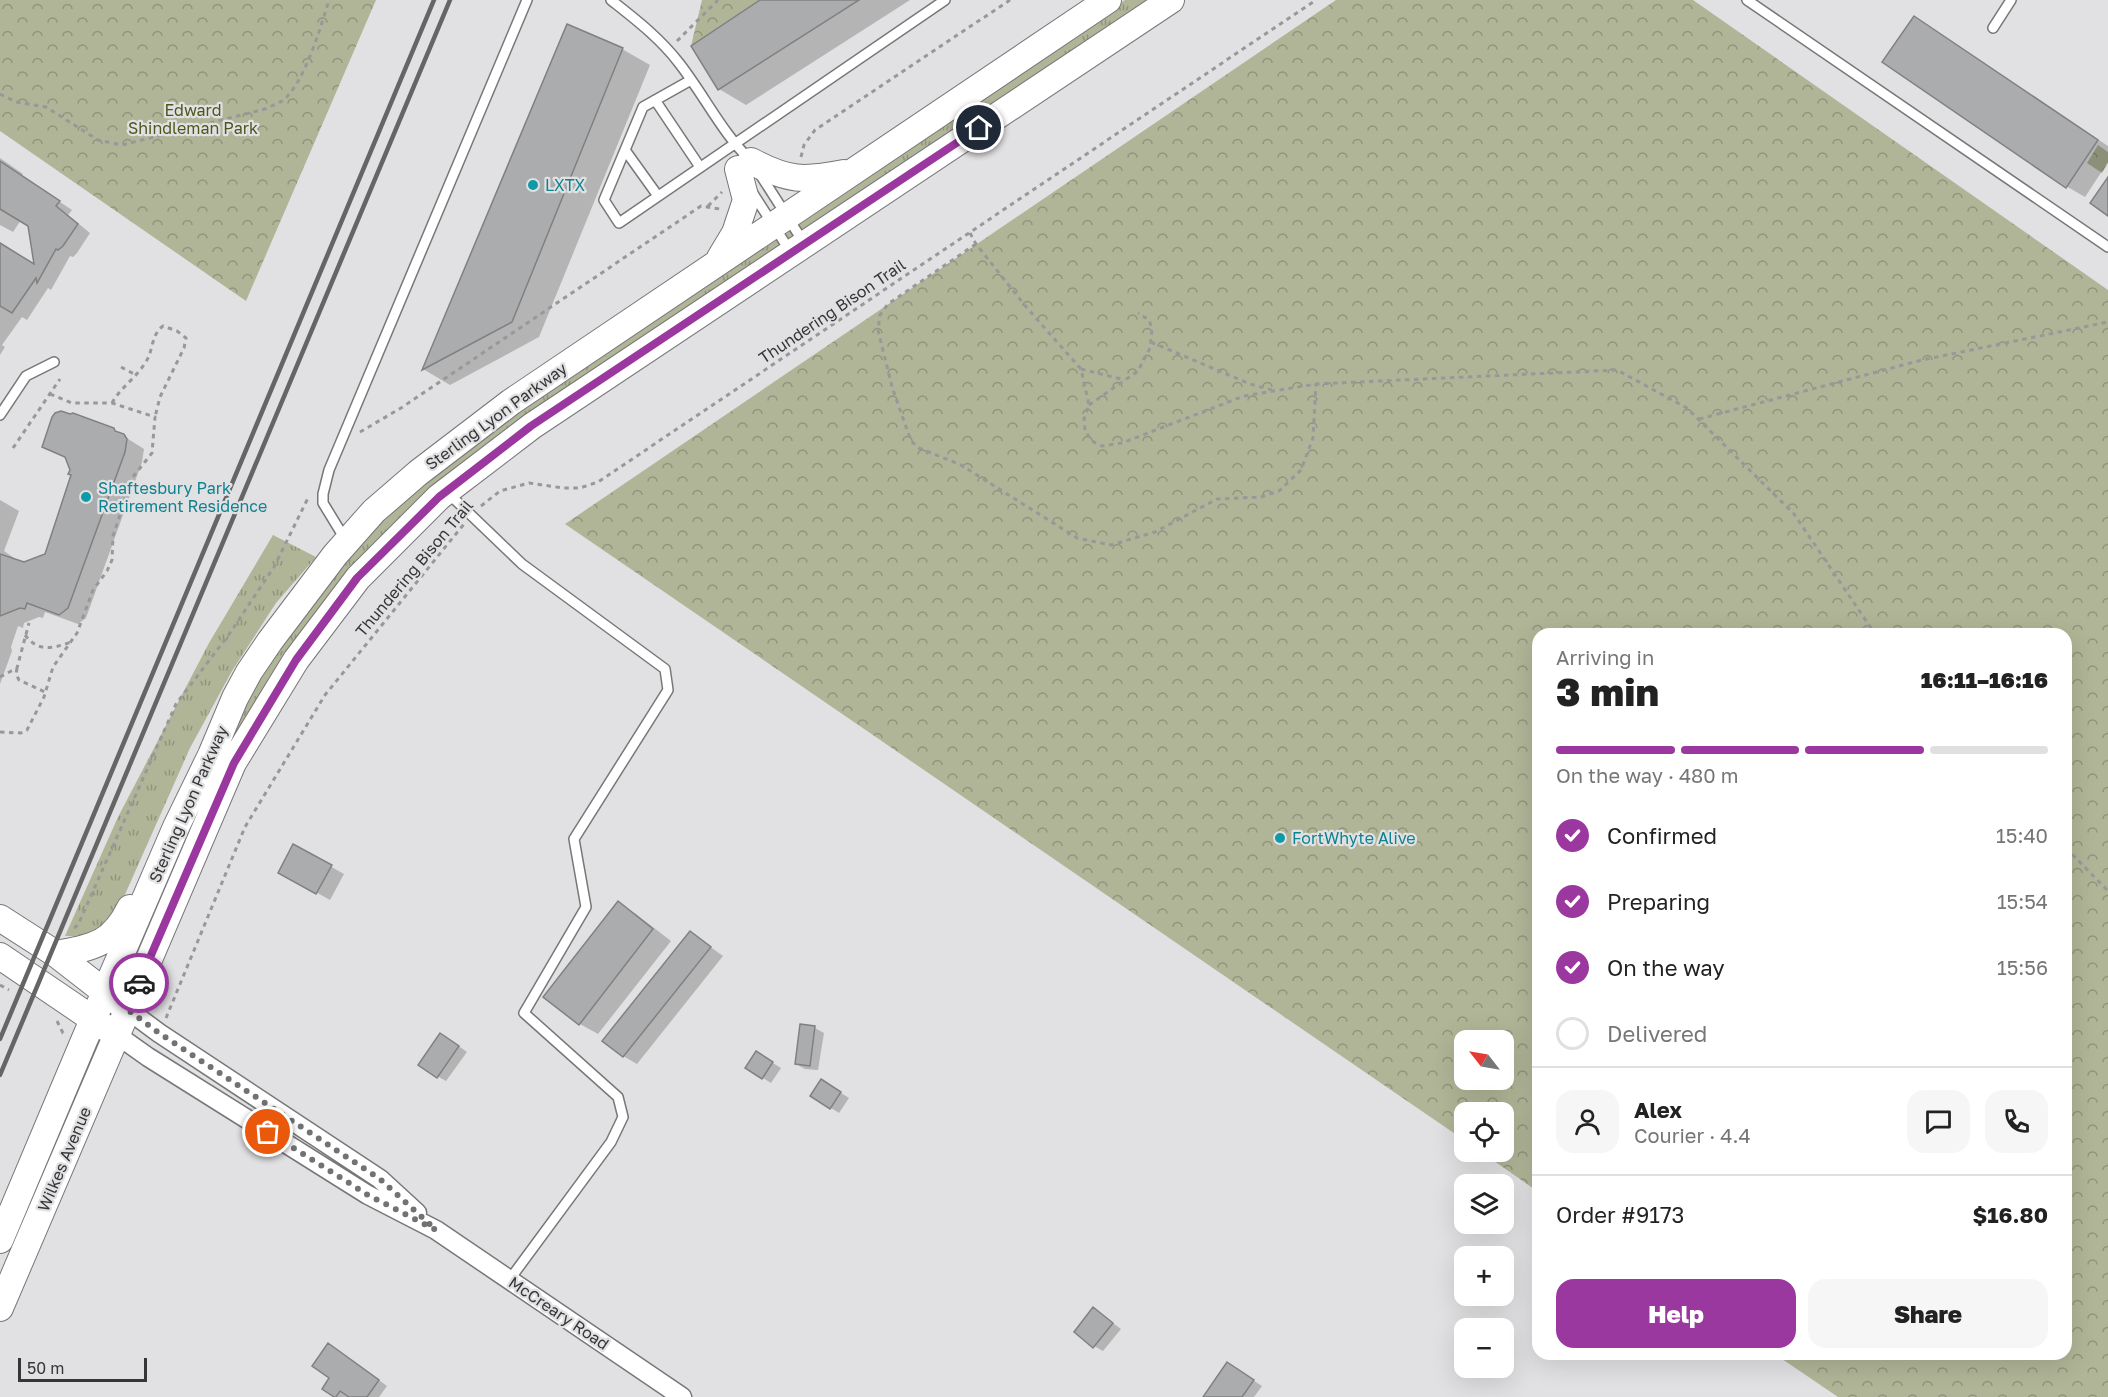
<!DOCTYPE html>
<html lang="en">
<head>
<meta charset="utf-8">
<style>
  :root { --surface:#fff; --page:#f6f6f6; --text:#222; --muted:#767676; --line:#e0e0e0; --accent:#9a389f }
  body { margin:0; font-family:"Golos Text",sans-serif; background:var(--page); color:var(--text); height:100vh; display:flex; flex-direction:column; font-size:22px; white-space:nowrap }
  * { box-sizing:border-box; margin:0 }
  p { font-size:20px; color:var(--muted) }
  .icon { flex:none; width:33px; height:33px; fill:none; stroke:currentColor; stroke-width:2; stroke-linecap:round; stroke-linejoin:round }
  .map { position:relative; flex:1; overflow:hidden }
  .side { position:absolute; left:1532px; top:628px; width:540px; height:732px; display:flex; flex-direction:column; background:var(--surface); border-radius:18px; box-shadow:0 6px 24px #0002 }
  .side>* { flex:none }
  .needle { width:39px; rotate:301deg }
  .fabs { position:absolute; left:1454px; top:1030px; display:grid; gap:12px }
  .fabs a { display:grid; place-items:center; width:60px; height:60px; border-radius:12px; background:var(--surface); box-shadow:0 6px 24px #0002; font-size:30px }
  .scale { position:absolute; left:18px; bottom:15px; width:129px; box-sizing:border-box; padding-left:6px; border:3px solid #353636; border-top:0; font-size:16px; line-height:21px; white-space:nowrap; color:#353636; -webkit-text-stroke:4px #e1e1e3; paint-order:stroke }
  .pin { position:absolute; display:grid; place-items:center; width:51px; height:51px; color:#fff; margin:-26px; border:3px solid #fff; border-radius:50%; box-shadow:0 2px 6px #0007 }
  .courier { position:absolute; display:grid; place-items:center; width:60px; height:60px; margin:-30px; border:4px solid #9a389f; border-radius:50%; background:#fff; color:#222; box-shadow:0 2px 8px #0007 }
  .head em { font-style:normal; font-weight:800 }
  .head div { display:flex; flex-direction:column-reverse }
  .head { display:flex; align-items:center; justify-content:space-between; height:102px; padding:0 24px }
  h1 { font-size:39px; font-weight:800; line-height:45px }
  .bar { display:grid; grid-template-columns:repeat(4,1fr); gap:9px 6px; align-content:center; height:72px; padding:0 24px }
  .bar i { height:8px; border-radius:4px; background:var(--line) }
  .bar .current { background:var(--accent) }
  .bar p { grid-column:span 4 }
  .line { display:flex; align-items:center; gap:15px; padding:0 24px; border-top:2px solid var(--line) }
  .line div { flex:1 }
  .round { display:grid; place-items:center; flex:none; width:63px; height:63px; border-radius:18px; background:var(--page) }
  ol { padding:0 24px; list-style:none }
  li { display:flex; align-items:center; gap:18px; height:66px }
  li p { margin-inline-start:auto }
  li .icon { padding:6px; border-radius:50%; background:var(--accent); color:#fff; stroke-width:4 }
  li:last-child { color:var(--muted) }
  li i { width:33px; height:33px; border:3px solid var(--line); border-radius:50% }
  .button { display:flex; gap:12px; margin-top:auto; padding:12px 24px }
  .button a { flex:1; height:69px; border-radius:18px; background:var(--accent); color:#fff; font-size:24px; font-weight:800; line-height:69px; text-align:center }
  .button a+a { background:var(--page); color:var(--text) }
  .map>svg:first-child { display:block }
  .grass { fill:url(#grass-tufts) }
  .forest { fill:url(#forest-crowns); fill-rule:evenodd }
  .shadow { fill:#0003 }
  .building { fill:#abacad; stroke:#808082; stroke-width:1.5 }
  .lines { fill:none; stroke-linecap:round; stroke-linejoin:round }
  .lane-casing { stroke:#767778; stroke-width:12 }
  .street-casing { stroke:#767778; stroke-width:21 }
  .secondary-casing { stroke:#767778; stroke-width:28 }
  .path { stroke:#989899; stroke-width:3; stroke-dasharray:4.5 4.5; stroke-linecap:butt }
  .lane { stroke:#fff; stroke-width:9 }
  .street { stroke:#fff; stroke-width:18 }
  .secondary { stroke:#fff; stroke-width:26 }
  .rail { stroke:#646565; stroke-width:4.5 }
  .done { stroke:#717273; stroke-width:6; stroke-dasharray:0 10.8 }
  .route { stroke:#9a389f; stroke-width:8 }
  .culture-dot { fill:#0f9aa8; stroke:#e1e1e3; stroke-width:2 }
  .labels { text-anchor:middle; stroke-width:4.5; stroke-linejoin:round; paint-order:stroke }
  .park-label { font-size:16px; fill:#4f561b; stroke:#e1e1e3 }
  .culture-label { font-size:16px; fill:#0d838f; stroke:#e1e1e3; text-anchor:start }
  .street-label { font-size:16px; fill:#353636; stroke:#e1e1e3 }
</style>
</head>
<body>
<div class="map">
<svg width="2108" height="1397" viewBox="0 0 2108 1397">
  <defs>
    <pattern id="grass-tufts" width="24" height="20" patternUnits="userSpaceOnUse" patternTransform="scale(1.5)"><rect width="24" height="20" fill="#b0b597"/><path d="M3 7l-1-3M5 7V3M7 7l1-3M15 17l-1-3M17 17v-4M19 17l1-3" fill="none" stroke="#90947c"/></pattern>
    <pattern id="forest-crowns" width="20" height="18" patternUnits="userSpaceOnUse" patternTransform="scale(1.5)"><rect width="20" height="18" fill="#b0b597"/><path d="M2 6a3 3 0 1 1 6 0M12 15a3 3 0 1 1 6 0" fill="none" stroke="#90947c"/></pattern>
  </defs>
  <rect width="100%" height="100%" fill="#e1e1e3"/>
  <!-- grass -->
  <path class="grass" d="M1125,0h22l-638,429 -215,213 -32,48 -23,43 -5,-2 10,-27 17,-31 101,-133 58,-57 130,-96z
    M273,535l43,22 -40,46 -44,68 -42,77 -75,169c-19,17 -25,19 -50,19l53,-119 91,-174z"/>
  <!-- forest -->
  <path class="forest" d="M0,0h376l-130,301 -246,-170z
    M702,0h58l-69,46z
    M1336,0h357l415,290v1107h-270l-62,-42 290,-1v-720h-528l-1,557 -56,-39h22v-39h-39v27l-899,-616zM1464,1041h39v39h-39z
    M2098,145l10,7v11l-6,10 -15,-10z"/>
  <!-- shadow -->
  <path class="shadow" d="M763,0h147l-164,105 -27,-16z
    M1932,29l176,117v16l-23,35 -19,-11z
    M622,49l28,16 -111,272 -89,48 -27,-16z
    M0,158l23,16 -2,2 51,34 -4,5 22,18 -13,20 -4,4 -3,-1 -19,34 -3,-2 -21,32 -5,-3 -20,28 3,2 -5,8v-93l36,4 -7,-41 -8,-5 -8,12 -13,-7z
    M114,430l30,19 -2,13 -56,156 -8,6 -33,-12 -2,6 -4,-1 -15,6 -1,5 -5,-2 -7,21 1,4 -12,33v-184l19,11 -15,40 13,9 12,3 18,-8 26,-80 -6,-16 -23,-13z
    M294,846l50,28 -14,26 -50,-28z
    M618,903l18,11 35,27 -73,93 -18,-10z
    M691,933l32,23 -86,108 -14,-8z
    M801,1026l14,2 9,5 -6,37 -13,-1 -9,-5z
    M450,1040l17,12 -21,29 -9,-5z
    M757,1053l24,15 -10,15 -24,-15z
    M830,1086l19,12 -10,15 -8,-5z
    M1094,1309l27,20 -18,22 -9,-5z
    M337,1350l50,36 -8,11h-42l-13,-9 7,-10z
    M1236,1369l26,17 -8,11h-41z"/>
  <!-- building -->
  <path class="building" d="M760,0h99l-141,90 -27,-44z
    M1914,16l184,124 -32,48 -184,-126z
    M567,24l56,24 -111,274 -90,48z
    M0,161l60,40 -4,5 22,18 -15,22 -5,4 -2,-1 -19,34 -1,-5 -24,35 -12,-7v-63l34,21 -6,-38 -28,-17z
    M2108,177v39l-18,-13z
    M61,411l9,3 3,-1 41,15 1,3 9,3 3,5 -2,13 -57,156 -9,7 -32,-12 -2,6 -5,-1 -20,8v-62l24,8 21,-8 26,-79 -3,-1 2,-4 -5,-13 -23,-10 10,-30 3,-4z
    M293,844l39,21 -16,29 -38,-21z
    M618,901l35,28 -74,96 -36,-28z
    M690,931l21,16 -88,110 -21,-16z
    M800,1024l15,2 -5,40 -15,-2z
    M440,1033l19,13 -22,32 -19,-13z
    M756,1051l17,11 -11,17 -17,-11z
    M821,1079l20,13 -11,17 -20,-13z
    M1093,1307l20,16 -20,25 -19,-16z
    M328,1343l51,37 -12,17h-18l-9,-6 -4,6h-2l-12,-8 7,-11 -17,-12z
    M1227,1362l27,18 -12,17h-39z"/>
  <g class="lines">
    <defs>
      <path id="lane" d="M611,0c24,19 49,38 68,63 25,32 42,68 71,97
        M1747,0l361,247
        M1993,28l18,-28
        M691,80l-48,27 -39,93 15,23 326,-223
        M655,100l45,67
        M625,150l33,46
        M758,171l46,72
        M752,192l38,59
        M0,415l26,-39 28,-14
        M448,493l74,71 143,105 3,21 -94,149 12,68 -62,106 94,84 5,20 -12,25 -101,137
        M345,539l-22,-36v-9l6,-24 198,-470"/>
      <path id="street" d="M128,1010l31,23 221,146 37,34
        M117,1035l31,22 220,138 68,35 246,167"/>
      <path id="secondary" d="M751,161c37,20 53,20 93,12
        M720,258l15,-25 11,-33 -8,-31
        M0,918l56,36 63,49
        M56,954c37,-7 56,-9 74,-46
        M0,956l106,72
        M0,1240l83,-197 93,-216 35,-72 24,-57 14,-26 21,-31 65,-86 39,-44 44,-38 93,-71 597,-402
        M0,1308l233,-545 63,-103 62,-82 81,-81 93,-71 639,-426"/>
    </defs>
    <!-- lane casing -->
    <use href="#lane" class="lane-casing"/>
    <!-- street casing -->
    <use href="#street" class="street-casing"/>
    <!-- secondary casing -->
    <use href="#secondary" class="secondary-casing"/>
    <!-- path -->
    <path class="path" d="M677,41l41,-41
      M0,94l16,8 30,5 52,33 24,5 143,-36c6,-3 12,-5 17,-8 22,-16 39,-75 47,-101
      M801,157l3,-12 11,-15 195,-130
      M708,206l14,-14
      M970,233l6,11 51,64 54,61 8,36 -5,14 1,12 7,10 10,5 20,-3 122,-47 72,-12 301,-14 70,38 107,106 81,120
      M976,244l-88,60 -8,11 -2,15 14,57 19,54 8,7 42,17 116,73 34,7 44,-13 62,-33 44,-2 18,-6 22,-21 12,-32 3,-54
      M1151,342l99,42 22,6
      M121,367l13,7
      M1081,369l44,11
      M112,403c8,-15 24,-25 33,-40 9,-12 5,-27 18,-37l14,5 9,7 -2,10 -24,49 -5,20
      M1089,405l49,-34 12,-23 2,-19 -3,-9 -11,-7
      M1699,419l223,-59 186,-38
      M360,432l41,-24 300,-202 19,3
      M13,448l47,-69
      M481,506l19,-15 29,-8 34,5h17l18,-6 718,-482
      M25,635c13,17 27,14 46,7
      M17,668l-1,6 3,6 26,12
      M0,677l17,-9 12,-45
      M0,732l21,1 6,-3 17,-33 9,-30 24,-34 16,-43 14,-19 5,-11 1,-24 19,-58 20,-25 3,-36 -43,-14h-40l-22,-9
      M2066,848l42,43
      M74,928l4,-3 98,-221 54,-71 44,-66 35,-71
      M0,985l9,5
      M166,1018l79,-191 80,-132 139,-171
      M57,1021l6,12 3,1"/>
    <!-- lane -->
    <use href="#lane" class="lane"/>
    <!-- street -->
    <use href="#street" class="street"/>
    <!-- secondary -->
    <use href="#secondary" class="secondary"/>
    <!-- rail -->
    <path class="rail" d="M0,1039l434,-1039
      M0,1075l450,-1075"/>
  </g>
  <g class="lines">
    <!-- done -->
    <path class="done" d="M139,983l-11,27 31,23 221,146 56,51 -68,-35 -100,-63"/>
    <!-- route -->
    <path class="route" d="M139,983l95,-220 62,-103 61,-82 82,-81 92,-71 448,-298"/>
  </g>
  <!-- markers -->
  <g class="culture-dot">
    <circle cx="533" cy="185" r="6"/>
    <circle cx="86" cy="497" r="6"/>
    <circle cx="1280" cy="838" r="6"/>
  </g>
  <g class="labels">
    <!-- park labels -->
    <g class="park-label">
      <text x="193" y="116">Edward<tspan x="193" dy="18">Shindleman Park</tspan></text>
    </g>
    <!-- culture labels -->
    <g class="culture-label">
      <text x="545" y="191">LXTX</text>
      <text x="98" y="494">Shaftesbury Park<tspan x="98" dy="18">Retirement Residence</tspan></text>
      <text x="1292" y="844">FortWhyte Alive</text>
    </g>
    <!-- street labels -->
    <g class="street-label">
      <text transform="translate(832 311) rotate(-34)" y="6">Thundering Bison Trail</text>
      <text transform="translate(496 416) rotate(-36)" y="6">Sterling Lyon Parkway</text>
      <text transform="translate(414 568) rotate(-50)" y="6">Thundering Bison Trail</text>
      <text transform="translate(188 804) rotate(-66)" y="6">Sterling Lyon Parkway</text>
      <text transform="translate(64 1159) rotate(-67)" y="6">Wilkes Avenue</text>
      <text transform="translate(559 1313) rotate(34)" y="6">McCreary Road</text>
    </g>
  </g>
</svg>
<div class="fabs">
<a><svg class="needle" viewBox="-14 -14 28 28"><path d="M0-13l5 13h-10z" fill="#e53935"/><path d="M0 13l5-13h-10z" fill="#767676"/></svg></a>
<a><svg class="icon" aria-label="locate" viewBox="0 0 24 24"><circle cx="12" cy="12" r="6"/><path d="M12 2v4M12 18v4M2 12h4M18 12h4"/></svg></a>
<a><svg class="icon" aria-label="layers" viewBox="0 0 24 24"><path d="M12 4l9 5-9 5-9-5zM3 14l9 5 9-5"/></svg></a>
<a>+</a>
<a>−</a>
</div>
<div class="scale">50 m</div>
<div class="pin" style="left:268px;top:1132px;background:#ea580c"><svg class="icon" aria-label="bag" viewBox="0 0 24 24"><path d="M5 8h14l-1 12H6zM9 8a3 3 0 0 1 6 0"/></svg></div>
<div class="pin" style="left:979px;top:128px;background:#1f2937"><svg class="icon" aria-label="home" viewBox="0 0 24 24"><path d="M3 11l9-7 9 7M6 9v11h12V9"/></svg></div>
<div class="courier" style="left:139px;top:983px"><svg class="icon" aria-label="car" viewBox="0 0 24 24"><path d="M5 17H2v-5l4-1 3-4h7l3 4 3 1v5h-3M9 17h6M6 11h13"/><circle cx="7" cy="17" r="2"/><circle cx="17" cy="17" r="2"/></svg></div>
<section class="side">
<div class="head"><div><h1>3 min</h1><p>Arriving in</p></div><em>16:11–16:16</em></div>
<div class="bar"><i class="current"></i><i class="current"></i><i class="current"></i><i></i><p>On the way · 480 m</p></div>
<ol>
<li><svg class="icon" aria-label="check" viewBox="0 0 24 24"><path d="M5 12l5 5 9-10"/></svg>Confirmed<p>15:40</p></li>
<li><svg class="icon" aria-label="check" viewBox="0 0 24 24"><path d="M5 12l5 5 9-10"/></svg>Preparing<p>15:54</p></li>
<li><svg class="icon" aria-label="check" viewBox="0 0 24 24"><path d="M5 12l5 5 9-10"/></svg>On the way<p>15:56</p></li>
<li><i></i>Delivered</li>
</ol>
<div class="line" style="height:108px"><a class="round"><svg class="icon" aria-label="person" viewBox="0 0 24 24"><circle cx="12" cy="8" r="4"/><path d="M4 21q1-7 8-7t8 7"/></svg></a><div><b>Alex</b><p>Courier · 4.4</p></div><a class="round"><svg class="icon" aria-label="chat" viewBox="0 0 24 24"><path d="M4 5h16v11H9l-5 4z"/></svg></a><a class="round"><svg class="icon" aria-label="phone" viewBox="0 0 24 24"><path d="M5 4h4l2 5-3 2q2 4 5 5l2-3 5 2v4C11 20 4 13 5 4z"/></svg></a></div>
<div class="line" style="height:78px"><div>Order #9173</div><b>$16.80</b></div>
<div class="button"><a>Help</a><a>Share</a></div>
</section>
</div>
</body>
</html>
